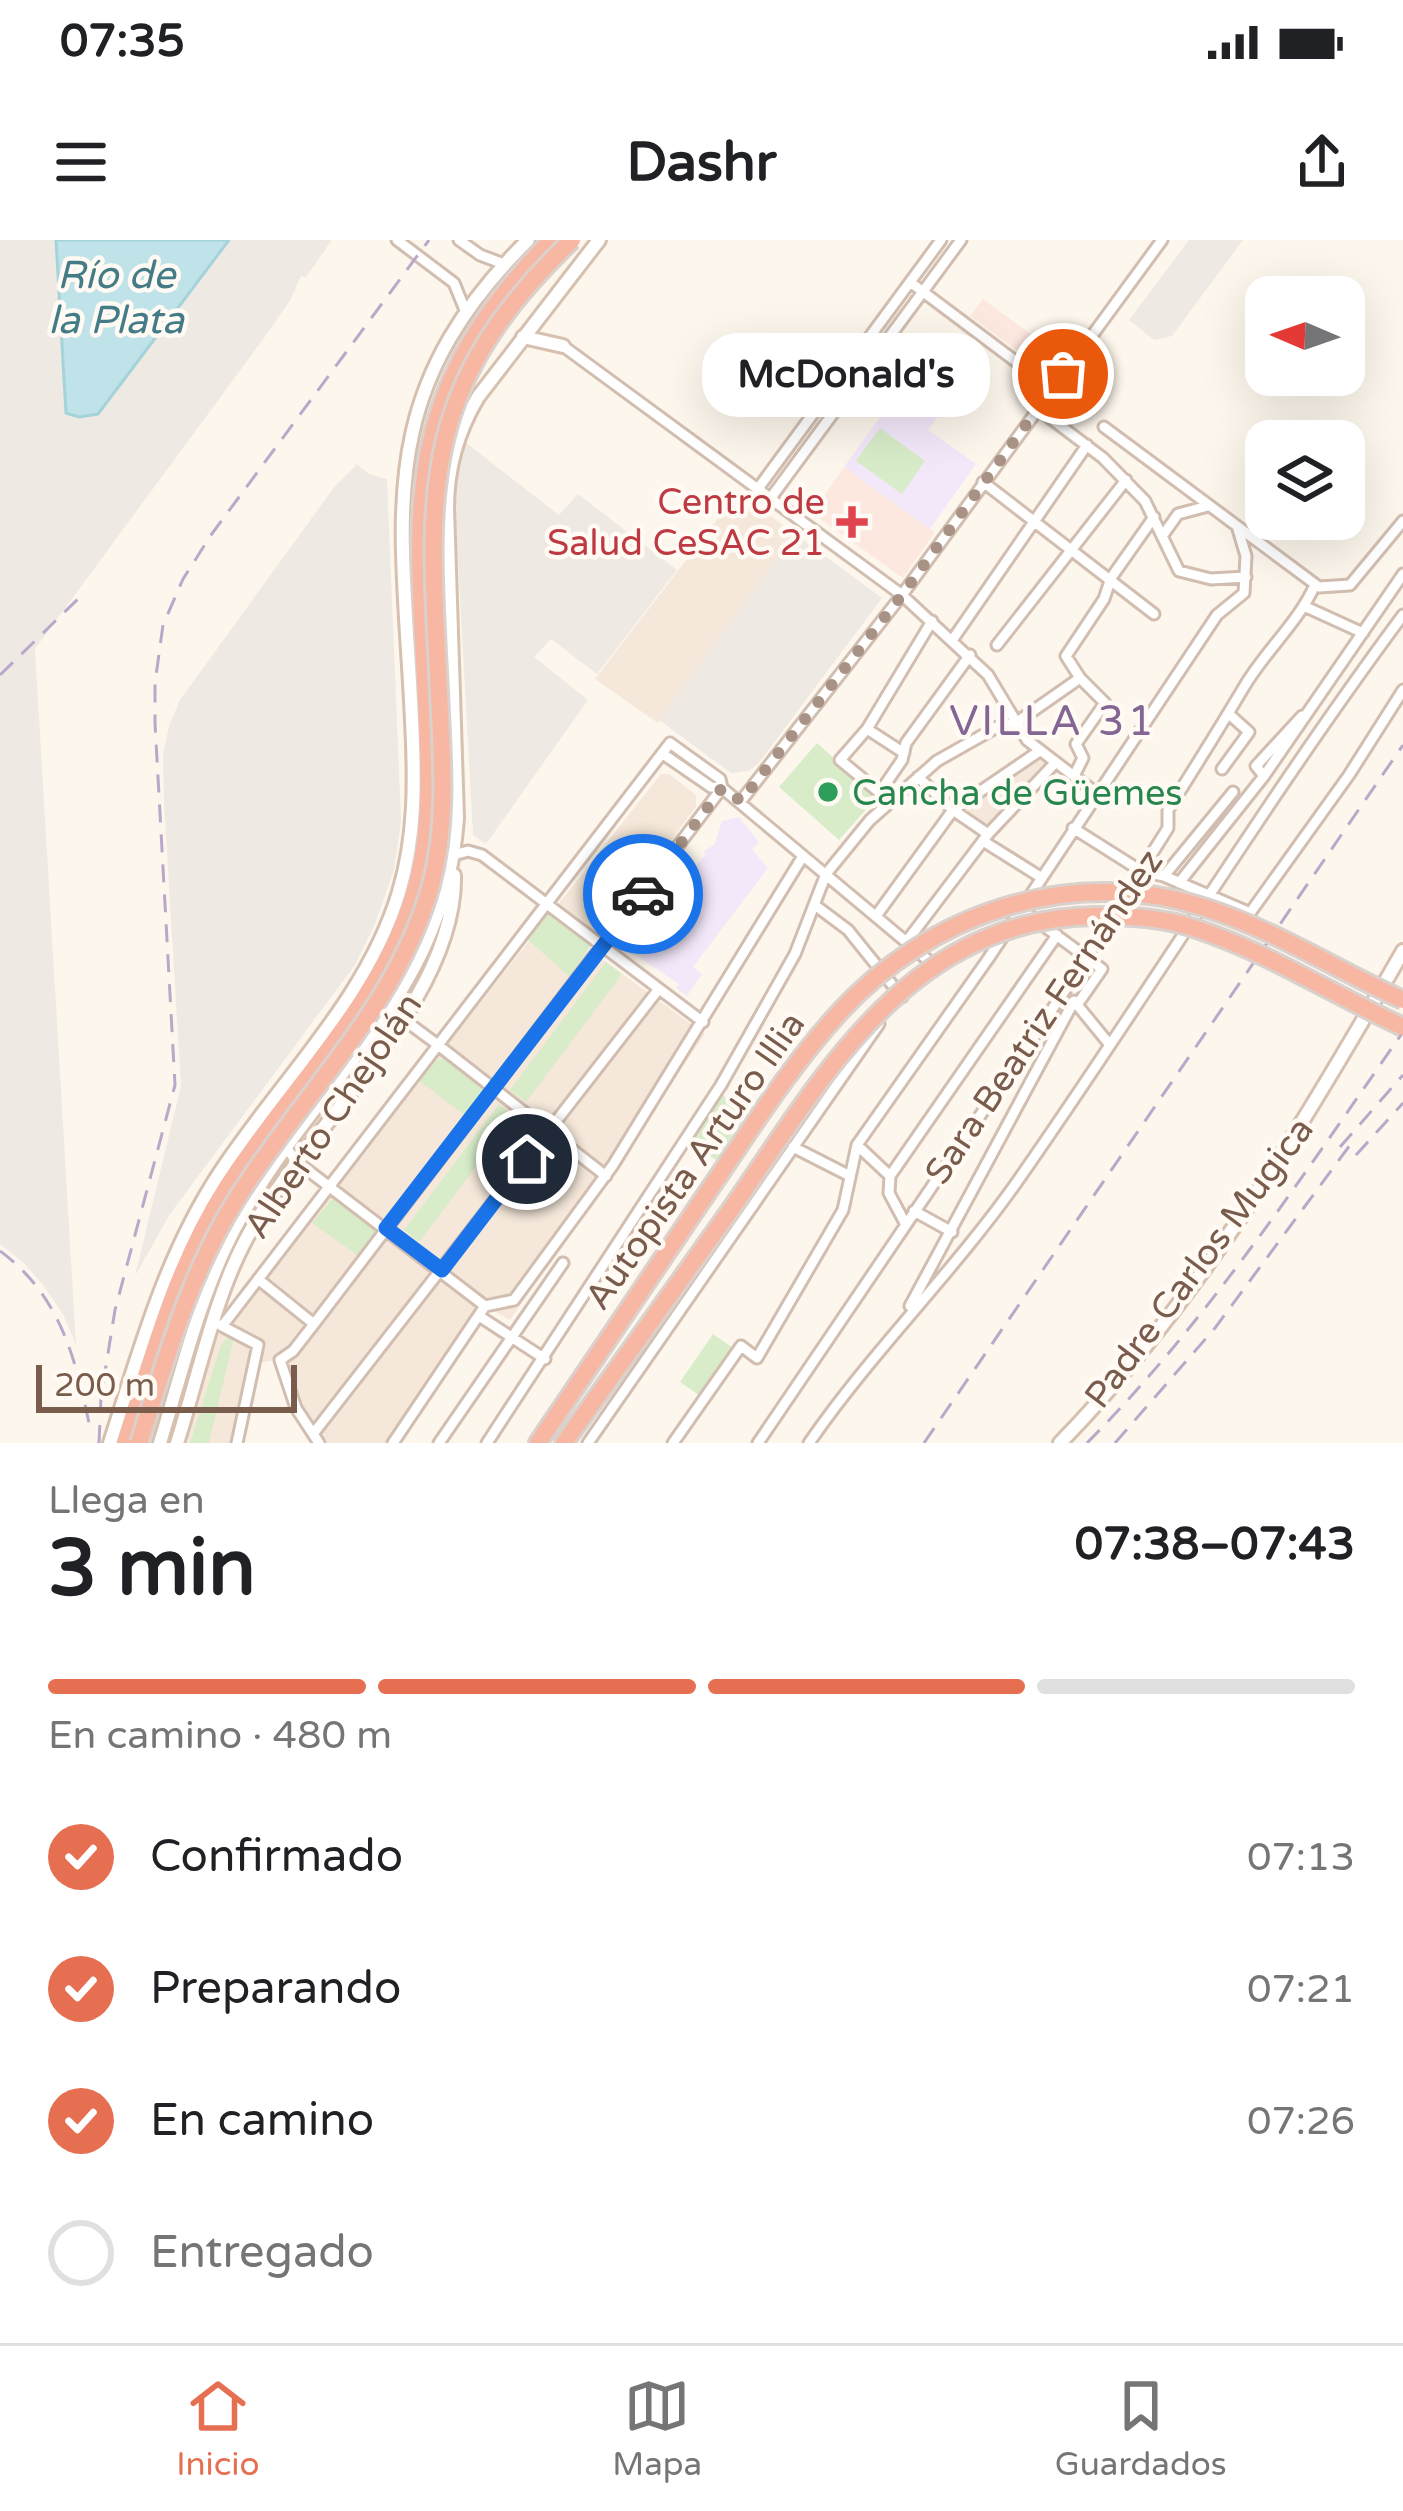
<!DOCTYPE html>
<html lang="es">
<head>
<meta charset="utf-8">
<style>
  :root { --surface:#fff; --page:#f2f2f2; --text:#202124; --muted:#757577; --line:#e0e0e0; --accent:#e76f51 }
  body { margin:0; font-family:"Varela Round",sans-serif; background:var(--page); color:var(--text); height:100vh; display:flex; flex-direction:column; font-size:45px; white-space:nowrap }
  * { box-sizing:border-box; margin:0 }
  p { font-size:39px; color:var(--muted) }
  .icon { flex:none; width:66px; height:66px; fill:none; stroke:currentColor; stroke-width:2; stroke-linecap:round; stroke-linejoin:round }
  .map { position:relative; height:1203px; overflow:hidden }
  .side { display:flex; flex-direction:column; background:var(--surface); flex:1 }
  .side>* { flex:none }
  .needle { width:78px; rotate:272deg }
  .fabs { position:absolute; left:1245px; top:36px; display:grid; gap:24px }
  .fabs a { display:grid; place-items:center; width:120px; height:120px; border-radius:24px; background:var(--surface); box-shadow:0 12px 48px #0002; font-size:60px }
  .scale { position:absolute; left:36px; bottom:30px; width:261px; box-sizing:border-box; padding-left:12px; border:6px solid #7a5c4d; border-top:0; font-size:33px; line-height:42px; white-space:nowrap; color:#7a5c4d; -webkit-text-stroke:9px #fffaf3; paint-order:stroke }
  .pin { position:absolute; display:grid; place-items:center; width:102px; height:102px; color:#fff; margin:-51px; border:6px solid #fff; border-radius:50%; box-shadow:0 3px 12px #0007 }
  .courier { position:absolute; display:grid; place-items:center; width:120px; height:120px; margin:-60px; border:9px solid #1a73e8; border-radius:50%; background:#fff; color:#222; box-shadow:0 3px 15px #0007 }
  .bubble { position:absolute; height:84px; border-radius:36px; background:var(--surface); box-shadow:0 12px 48px #0002; font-size:39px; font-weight:700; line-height:84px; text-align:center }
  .head em { font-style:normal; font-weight:700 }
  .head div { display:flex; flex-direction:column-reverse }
  .head { display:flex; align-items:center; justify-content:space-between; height:204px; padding:0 48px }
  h1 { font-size:78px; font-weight:700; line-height:90px }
  .bar { display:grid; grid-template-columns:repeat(4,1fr); gap:18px 12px; align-content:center; height:144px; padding:0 48px }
  .bar i { height:15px; border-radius:9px; background:var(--line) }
  .bar .on { background:var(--accent) }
  .bar p { grid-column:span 4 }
  ol { padding:0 48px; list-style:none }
  li { display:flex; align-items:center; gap:36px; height:132px }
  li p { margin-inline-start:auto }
  li .icon { padding:12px; border-radius:50%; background:var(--accent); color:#fff; stroke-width:4 }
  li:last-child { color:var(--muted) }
  li i { width:66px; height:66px; border:6px solid var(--line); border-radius:50% }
  .status { display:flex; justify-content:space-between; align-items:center; height:84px; padding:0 60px; background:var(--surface); direction:ltr }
  .status svg { height:33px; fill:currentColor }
  header { display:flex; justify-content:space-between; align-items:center; height:156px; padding:0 48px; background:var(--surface); font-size:54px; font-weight:700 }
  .dock { display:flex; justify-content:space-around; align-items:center; height:168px; border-top:3px solid var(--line); background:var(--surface); font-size:33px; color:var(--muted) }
  .dock a { display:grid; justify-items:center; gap:6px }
  .dock .on { color:var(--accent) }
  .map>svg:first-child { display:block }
  .residential { fill:#f5e8da }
  .commercial { fill:#fde8e0 }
  .industrial { fill:#efe9e4 }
  .education { fill:#f3e8fa }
  .green { fill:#d8ecc9 }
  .water { fill:#bfe3e8; stroke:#a5d3da; stroke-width:3 }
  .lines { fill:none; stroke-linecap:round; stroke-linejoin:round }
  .street-casing { stroke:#d1beb0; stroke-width:15 }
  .secondary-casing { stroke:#d6c0b0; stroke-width:18 }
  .highway-casing { stroke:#dad1cd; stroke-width:22 }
  .street { stroke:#fff; stroke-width:9 }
  .secondary { stroke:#fff; stroke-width:12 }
  .highway { stroke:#f7b7a3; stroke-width:16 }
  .rail { stroke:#b9a8c9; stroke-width:3; stroke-dasharray:18 12; stroke-linecap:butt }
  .highway-bridge-casing { stroke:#dad1cd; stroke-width:22; stroke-linecap:butt }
  .highway-bridge { stroke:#f7b7a3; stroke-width:16 }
  .done { stroke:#a89285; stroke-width:12; stroke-dasharray:0 21.6 }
  .route { stroke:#1a73e8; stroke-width:15 }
  .health-dot { fill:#e0444e; stroke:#fffaf3; stroke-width:4.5 }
  .leisure-dot { fill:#2e9e5b; stroke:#fffaf3; stroke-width:4.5 }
  .labels { text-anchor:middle; stroke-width:9; stroke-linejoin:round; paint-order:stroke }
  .health-label { font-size:36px; fill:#be3a42; stroke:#fffaf3; text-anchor:end }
  .leisure-label { font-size:36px; fill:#27864d; stroke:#fffaf3; text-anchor:start }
  .street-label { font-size:36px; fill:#7a5c4d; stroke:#fffaf3 }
  .water-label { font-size:39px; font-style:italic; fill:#437c86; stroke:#fffaf3 }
  .quarter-label { font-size:42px; letter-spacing:3px; fill:#846695; stroke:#fffaf3 }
</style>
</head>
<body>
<div class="status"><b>07:35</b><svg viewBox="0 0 49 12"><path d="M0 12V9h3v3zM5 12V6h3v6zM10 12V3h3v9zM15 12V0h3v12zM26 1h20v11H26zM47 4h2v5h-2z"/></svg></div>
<header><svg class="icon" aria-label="menu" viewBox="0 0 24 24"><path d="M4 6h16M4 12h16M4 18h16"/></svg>Dashr<svg class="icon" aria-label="share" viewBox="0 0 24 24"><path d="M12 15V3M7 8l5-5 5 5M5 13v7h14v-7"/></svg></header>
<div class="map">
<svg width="1403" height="1203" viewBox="0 0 1403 1203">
  <rect width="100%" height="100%" fill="#fdf6ec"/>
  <!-- residential -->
  <path class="residential" d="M733,249l62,45 -137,189 -63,-44 131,-171z
    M1039,513l15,10 -66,70 -33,-23z
    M661,534h8l27,21v12l-108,142 117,85 -195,286 -18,-10 -93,133h-84l-37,-83 -20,3 -17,80h-58l35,-108z"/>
  <!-- commercial -->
  <path class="commercial" d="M983,59l68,50 -13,17 -68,-50z
    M844,227l91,65 -32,46 -91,-65z"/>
  <!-- industrial -->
  <path class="industrial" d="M0,0h56l10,173 21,2 12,-1 130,-174h103l-26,37 -5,-1 -10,23 -27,39 -229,311 41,696 -13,-31 -20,-29 -20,-23 -23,-18z
    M1189,0h54l-71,96 -18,4 -25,-20z
    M465,202l94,73 19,-21 99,76 -80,104 -46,-35 -17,18 54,43 -102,144 -13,-9 -18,-330 1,-21z
    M357,224l12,10 18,5 14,342 -7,49 -19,54 -20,41 -185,249 -35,62 46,-190 -17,-284 -1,-46 6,-30 11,-26 155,-214z
    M795,294l87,64 -124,166 -10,7 -17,2 -72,-53z"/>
  <!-- education -->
  <path class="education" d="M917,126l37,27 -26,37 48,34 -46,65 -86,-62z
    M739,577l20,25 -7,7 16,19 -75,99 9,7 -15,22 -11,-8 3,-4 -43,-29 26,-35 -6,-6 49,-59 -1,-4 10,-6 8,-24z"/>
  <!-- green -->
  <path class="green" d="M880,188l45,33 -23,33 -46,-33z
    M817,503l60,54 -38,43 -60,-53z
    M545,674h6l39,32 -20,31 -43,-38z
    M606,722l16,12 -96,128 -16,-12z
    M446,817l37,29 2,7 -18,24 -50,-38 13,-16z
    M721,854l27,18 -32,48 -26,-18z
    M499,864l22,19 -19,25 -8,-5 -75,99 -15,-12z
    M334,957l40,30 1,5 -18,23 -45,-32z
    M713,1094l23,16 -33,48 -23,-16z
    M229,1095l5,2 -25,106h-19l31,-98z"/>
  <!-- water -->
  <path class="water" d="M56,0h173l-131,174 -19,3 -13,-4z"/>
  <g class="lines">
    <defs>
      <path id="street" d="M397,0l57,43 11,27
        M459,0l21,15 24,9
        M910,42l141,106
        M563,106l339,249 86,80 39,65 69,53
        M1037,168l66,50 42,43 34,70 32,8 35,-2
        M1104,187l215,160 31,-2 53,-64
        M983,242l171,132
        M757,250l184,-250
        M770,259l191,-259
        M1163,295l15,-21 30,-8
        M1306,367l57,26
        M953,399l134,-194
        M997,405l129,-165
        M867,489l37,24
        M1222,529l27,-37 -19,-17
        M1074,536l9,-18 -7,-14 29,-41 -25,-25 -14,-22 38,-57 7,-21 43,-61
        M1264,536l-8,-10 46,-50
        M918,537l35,33 35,24
        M880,552l22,-32 4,-17 64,-88
        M741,561l161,-206 260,-355
        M891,562l-51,-42 27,-31 65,-108
        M1073,588l68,43 23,5 86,37 99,-138 54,-85
        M983,601l59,37
        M454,615l14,-4 14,4 221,167
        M1164,636l69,-84
        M1179,643l85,-107 139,-202
        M816,666l32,24 54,67
        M1021,669l81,60 -25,36
        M876,676l77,-106 85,-58
        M907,701l81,-107 67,-71
        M383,773l20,6 35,26 168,131
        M857,905l33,31 -1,17 16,30
        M793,907l55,28
        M287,909l10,13 188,144
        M890,936l167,-241
        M914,971l38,21
        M258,1039l56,45
        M910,1066l164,-305 36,44
        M479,1076l66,43
        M220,1085l38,20 -21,98
        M223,1085l447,-582 50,36 2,9 -11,-1 -48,-33
        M313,1194l345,-444
        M319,1203l-23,-35 -16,-48 13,-9 21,-27 408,-536 213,178
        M393,1203l92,-137 29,-6 99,-135 190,-309
        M439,1203l124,-180
        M487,1203l234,-358 74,-131 31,-80 44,-54 67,-59 60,-34 20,-5 63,-44
        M588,1203l291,-419
        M673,1203l68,-97 16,12 86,-148 14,-65 131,-186 229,-344 27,-22 2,-37 -8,-27
        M758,1203l318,-469 92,-146v-18c26,-41 51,-81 76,-123 21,-36 54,-64 71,-102
        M809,1203c64,-93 145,-171 210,-264 130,-186 248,-381 384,-564"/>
      <path id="secondary" d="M523,97l40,9
        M110,1203c30,-93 55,-186 109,-269 60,-92 148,-174 180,-282 17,-57 16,-113 13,-171 -9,-204 -43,-323 116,-481
        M160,1203c22,-71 40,-149 75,-215 77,-147 210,-228 222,-410l-10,-310c0,-41 10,-76 31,-111l121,-157
        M177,1203c20,-62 37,-143 67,-200 57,-111 213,-240 210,-368
        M1060,1203c140,-144 244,-319 343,-492"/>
      <path id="highway" d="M125,1203c28,-87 51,-176 100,-253 61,-97 151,-179 187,-290 20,-58 17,-120 15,-180 -9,-205 -33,-322 125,-480
        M538,1203l169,-250
        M564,1203l168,-235"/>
    </defs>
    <!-- street casing -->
    <use href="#street" class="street-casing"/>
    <!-- secondary casing -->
    <use href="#secondary" class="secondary-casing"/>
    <!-- highway casing -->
    <use href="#highway" class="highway-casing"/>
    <!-- street -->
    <use href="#street" class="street"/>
    <!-- secondary -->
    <use href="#secondary" class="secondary"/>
    <!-- highway -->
    <use href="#highway" class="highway"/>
    <!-- rail -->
    <path class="rail" d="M0,435l80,-78
      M1340,907l63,-72
      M1356,915l47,-52
      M0,1011c60,44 76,108 90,177
      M99,1203l2,-46 14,-87 60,-225 -20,-362v-40l8,-58 20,-46 28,-44 218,-295
      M924,1203l479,-698
      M1087,1203c121,-122 218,-271 316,-411
      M1115,1203l100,-115 141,-191"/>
    <defs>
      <path id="highway-bridge" d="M707,953c42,-61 81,-124 130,-178 92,-103 234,-149 366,-108 70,22 134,63 200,93
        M732,968c94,-136 179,-291 366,-292 34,0 67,2 99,13 72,24 137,66 206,98
        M139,1203c27,-84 50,-168 97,-243 65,-105 161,-192 195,-315 15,-56 12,-113 9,-171 -9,-207 -32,-318 132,-474"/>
    </defs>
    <!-- highway-bridge casing -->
    <use href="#highway-bridge" class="highway-bridge-casing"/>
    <!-- highway-bridge -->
    <use href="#highway-bridge" class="highway-bridge"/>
  </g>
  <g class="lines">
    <!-- done -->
    <path class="done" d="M643,654l79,-106 19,13 161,-206 161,-221"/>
    <!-- route -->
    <path class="route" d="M527,919l-85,111 -56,-42 257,-334"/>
  </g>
  <!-- markers -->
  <path class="health-dot" d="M846 264h12v12h12v12h-12v12h-12v-12h-12v-12h12z"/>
  <circle class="leisure-dot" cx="828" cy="552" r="12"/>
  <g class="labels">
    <!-- health labels -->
    <g class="health-label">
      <text x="825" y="274">Centro de<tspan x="825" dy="41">Salud CeSAC 21</tspan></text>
    </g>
    <!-- leisure labels -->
    <g class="leisure-label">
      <text x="852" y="565">Cancha de Güemes</text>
    </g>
    <!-- street labels -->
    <g class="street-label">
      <text transform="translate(1043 776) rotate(-56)" y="13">Sara Beatriz Fernández</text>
      <text transform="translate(332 875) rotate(-56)" y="13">Alberto Chejolán</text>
      <text transform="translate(694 920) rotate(-55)" y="13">Autopista Arturo Illia</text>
      <text transform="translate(1198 1022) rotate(-53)" y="13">Padre Carlos Mugica</text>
    </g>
    <!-- water labels -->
    <g class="water-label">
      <text x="116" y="48">Río de<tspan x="116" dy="45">la Plata</tspan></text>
    </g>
    <!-- quarter labels -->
    <g class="quarter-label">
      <text x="1053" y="495">VILLA 31</text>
    </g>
  </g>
</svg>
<div class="fabs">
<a><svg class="needle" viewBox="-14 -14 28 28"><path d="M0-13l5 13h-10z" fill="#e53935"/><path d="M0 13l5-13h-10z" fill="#757577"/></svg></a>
<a><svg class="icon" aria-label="layers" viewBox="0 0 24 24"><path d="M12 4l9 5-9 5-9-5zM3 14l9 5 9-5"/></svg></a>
</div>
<div class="scale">200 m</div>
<div class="pin" style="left:1063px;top:134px;background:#ea580c"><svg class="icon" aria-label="bag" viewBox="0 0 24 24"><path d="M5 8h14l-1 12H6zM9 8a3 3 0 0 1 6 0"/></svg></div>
<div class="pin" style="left:527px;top:919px;background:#1f2937"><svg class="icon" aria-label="home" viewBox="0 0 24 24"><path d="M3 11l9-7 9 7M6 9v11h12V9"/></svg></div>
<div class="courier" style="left:643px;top:654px"><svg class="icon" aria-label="car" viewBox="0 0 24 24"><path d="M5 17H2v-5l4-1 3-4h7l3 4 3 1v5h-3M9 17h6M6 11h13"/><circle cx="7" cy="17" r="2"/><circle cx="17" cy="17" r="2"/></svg></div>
<div class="bubble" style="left:702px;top:93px;width:288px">McDonald's</div>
</div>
<section class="side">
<div class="head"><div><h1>3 min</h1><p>Llega en</p></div><em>07:38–07:43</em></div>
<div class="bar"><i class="on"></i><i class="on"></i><i class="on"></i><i></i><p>En camino · 480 m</p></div>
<ol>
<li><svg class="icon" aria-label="check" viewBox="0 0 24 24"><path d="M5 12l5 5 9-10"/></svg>Confirmado<p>07:13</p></li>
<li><svg class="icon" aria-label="check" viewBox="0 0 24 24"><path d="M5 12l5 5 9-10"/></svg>Preparando<p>07:21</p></li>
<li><svg class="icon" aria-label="check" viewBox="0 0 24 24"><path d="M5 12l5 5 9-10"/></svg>En camino<p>07:26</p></li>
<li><i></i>Entregado</li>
</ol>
</section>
<nav class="dock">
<a class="on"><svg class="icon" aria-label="home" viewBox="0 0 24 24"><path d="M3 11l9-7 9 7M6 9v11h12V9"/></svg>Inicio</a>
<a><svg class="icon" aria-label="map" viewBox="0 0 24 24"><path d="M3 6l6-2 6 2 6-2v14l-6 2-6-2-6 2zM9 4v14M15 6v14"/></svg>Mapa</a>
<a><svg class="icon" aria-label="saved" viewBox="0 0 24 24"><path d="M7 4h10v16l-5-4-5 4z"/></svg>Guardados</a>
</nav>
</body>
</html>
